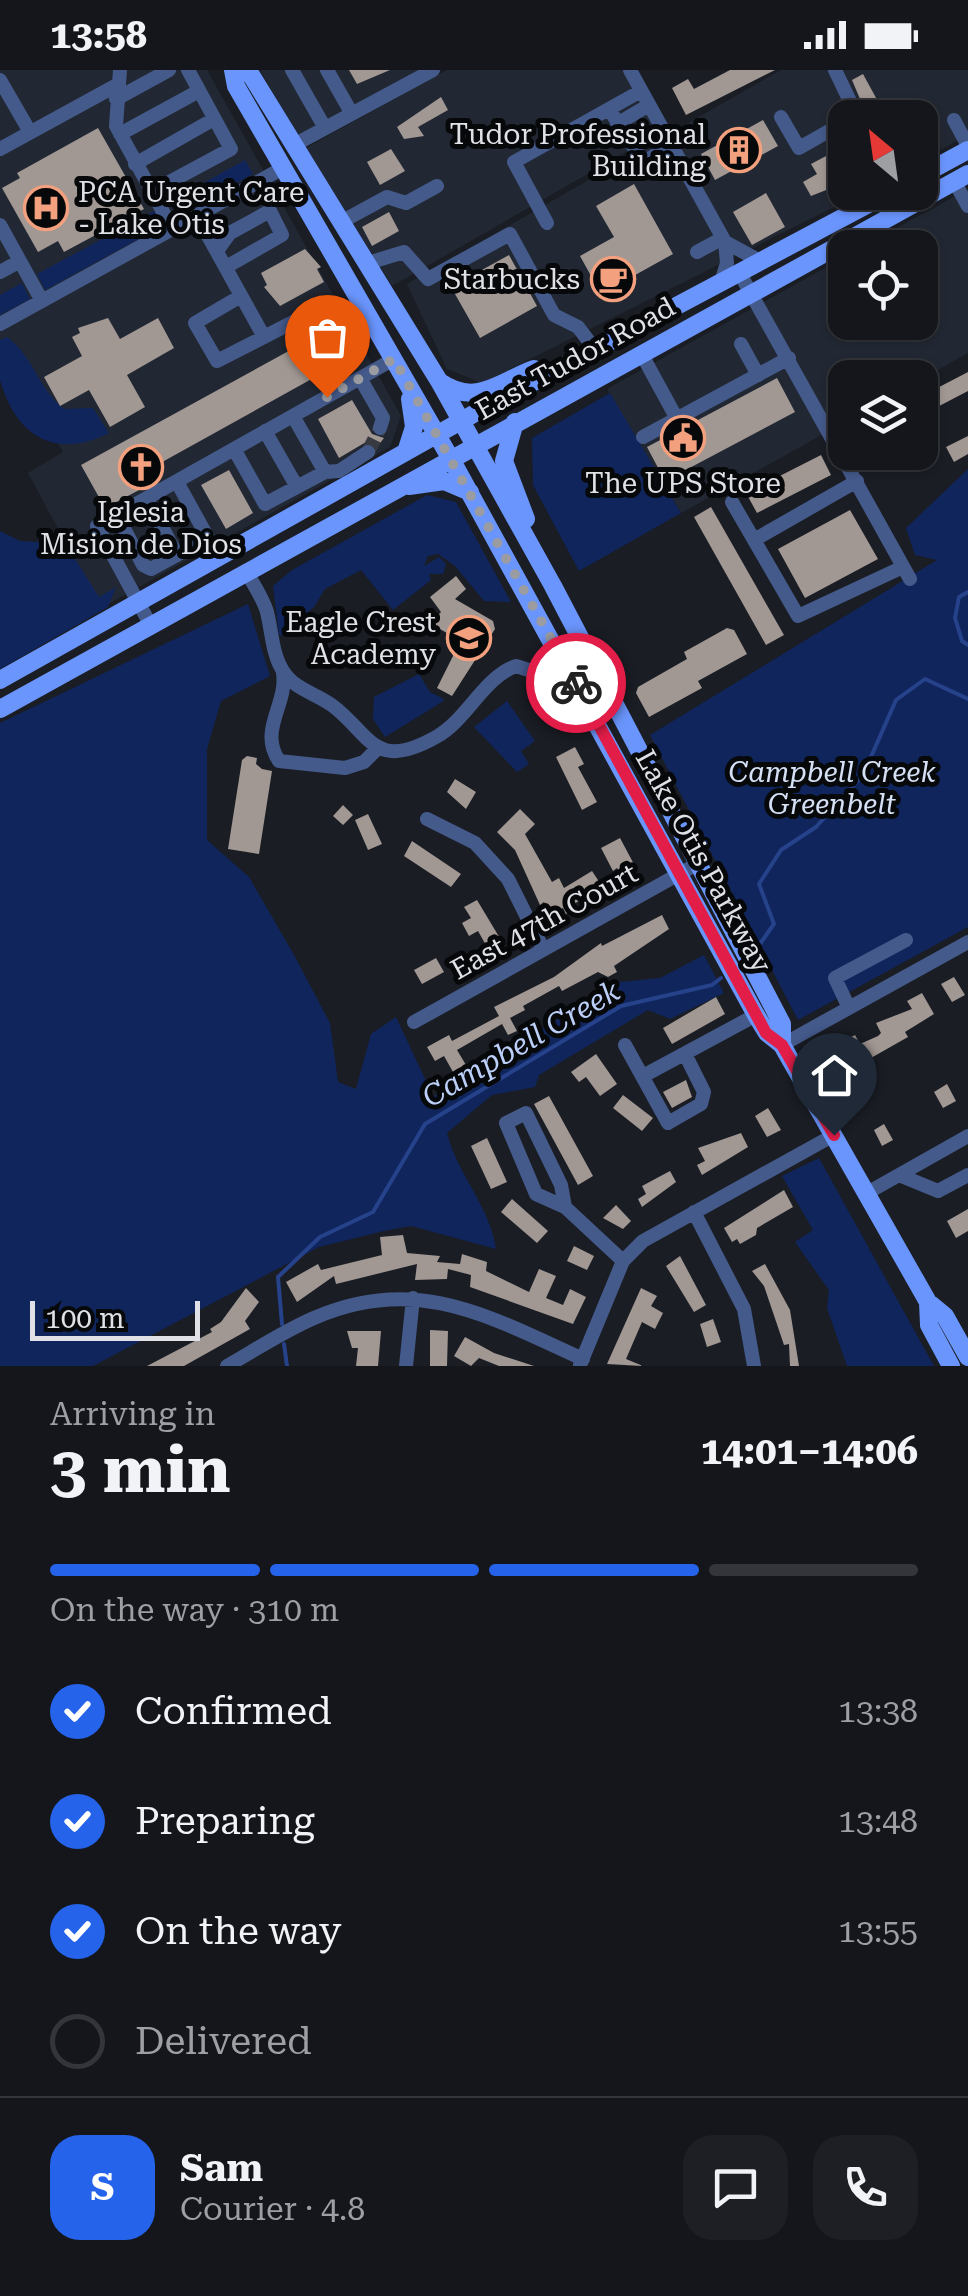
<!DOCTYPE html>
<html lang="en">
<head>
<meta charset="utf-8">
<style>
  :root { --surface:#14161b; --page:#1d1f24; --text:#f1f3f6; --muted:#9d9fa3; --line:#33353a; --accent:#2563eb }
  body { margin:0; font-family:"Roboto Serif",serif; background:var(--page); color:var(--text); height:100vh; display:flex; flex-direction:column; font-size:38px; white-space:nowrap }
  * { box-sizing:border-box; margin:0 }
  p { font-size:32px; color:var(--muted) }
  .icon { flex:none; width:55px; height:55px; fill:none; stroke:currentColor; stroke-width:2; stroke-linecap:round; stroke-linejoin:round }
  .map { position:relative; height:1296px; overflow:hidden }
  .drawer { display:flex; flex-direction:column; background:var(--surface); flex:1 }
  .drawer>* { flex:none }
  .needle { width:65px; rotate:331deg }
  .buttons { position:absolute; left:828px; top:30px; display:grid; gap:20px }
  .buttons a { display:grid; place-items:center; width:110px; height:110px; border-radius:20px; background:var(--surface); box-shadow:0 2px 8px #0004,0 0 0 2px var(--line); font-size:50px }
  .scale { position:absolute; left:30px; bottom:25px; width:170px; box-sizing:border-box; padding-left:10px; border:5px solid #dfe1e6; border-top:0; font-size:28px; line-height:35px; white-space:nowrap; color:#dfe1e6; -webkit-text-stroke:8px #07080a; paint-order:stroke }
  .pin { position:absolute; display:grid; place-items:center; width:85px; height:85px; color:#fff; margin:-102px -42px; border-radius:50% 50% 50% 0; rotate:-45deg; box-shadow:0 0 10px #0007 }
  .pin .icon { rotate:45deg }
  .courier { position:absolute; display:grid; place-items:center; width:100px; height:100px; margin:-50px; border:8px solid #e11d48; border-radius:50%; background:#fff; color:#222; box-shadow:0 2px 12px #0007 }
  .summary em { font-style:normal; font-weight:700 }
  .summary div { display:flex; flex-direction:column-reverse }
  .summary { display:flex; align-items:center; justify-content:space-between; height:170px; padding:0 50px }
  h1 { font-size:65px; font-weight:700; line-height:75px }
  .bar { display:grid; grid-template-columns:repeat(4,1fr); gap:15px 10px; align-content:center; height:120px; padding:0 50px }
  .bar i { height:12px; border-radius:8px; background:var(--line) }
  .bar .current { background:var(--accent) }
  .bar p { grid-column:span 4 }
  .line { display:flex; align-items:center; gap:25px; padding:0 50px; border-top:2px solid var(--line) }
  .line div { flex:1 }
  .round { display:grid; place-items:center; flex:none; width:105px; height:105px; border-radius:30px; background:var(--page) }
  ol { padding:0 50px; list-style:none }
  li { display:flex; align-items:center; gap:30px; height:110px }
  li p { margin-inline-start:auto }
  li .icon { padding:10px; border-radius:50%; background:var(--accent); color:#fff; stroke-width:4 }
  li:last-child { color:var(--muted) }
  li i { width:55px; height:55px; border:5px solid var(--line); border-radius:50% }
  .status { display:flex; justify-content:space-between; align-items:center; height:70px; padding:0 50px; background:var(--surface); direction:ltr }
  .status svg { height:28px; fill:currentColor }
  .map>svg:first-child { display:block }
  .built { fill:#222833 }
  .green { fill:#10255c }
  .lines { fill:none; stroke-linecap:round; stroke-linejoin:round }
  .stream { stroke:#26428b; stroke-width:4 }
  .building { fill:#a19793 }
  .minor-tunnel { stroke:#383a41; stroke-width:14; stroke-dasharray:14 7; stroke-linecap:butt }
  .minor { stroke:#445a8b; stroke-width:14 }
  .major { stroke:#6a95fc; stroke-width:18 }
  .done { stroke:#9a9ca2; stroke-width:10; stroke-dasharray:0 18 }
  .route { stroke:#e11d48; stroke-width:12 }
  .labels { text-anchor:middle; stroke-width:10; stroke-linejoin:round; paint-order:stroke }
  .poi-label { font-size:28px; fill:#dfe1e6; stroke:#07080a; text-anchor:end }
  .street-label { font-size:28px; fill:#dfe1e6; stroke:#07080a }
  .park-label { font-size:28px; font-style:italic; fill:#d5e0f5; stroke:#07080a }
  .water-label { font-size:30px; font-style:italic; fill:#bbcff9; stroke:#07080a }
</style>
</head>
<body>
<div class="status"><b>13:58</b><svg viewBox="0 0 49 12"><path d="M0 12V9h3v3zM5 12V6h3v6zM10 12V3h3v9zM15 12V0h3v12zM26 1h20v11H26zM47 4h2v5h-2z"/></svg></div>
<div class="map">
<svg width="968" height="1296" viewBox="0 0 968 1296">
  <rect width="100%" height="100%" fill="#1a1d24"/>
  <!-- built -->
  <path class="built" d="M0,0h207l194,346 -11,31 -289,161 -73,-135 35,-21 -63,-111z
    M260,0h158l-120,67z
    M447,0h177l35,63 -267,153 -86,-138z
    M781,0h187v65l-48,26v-43h-75v74l17,1 -380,190 -35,-14 -40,-85z
    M968,119v164l-48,27 -75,-2v44l-164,91 -74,-124 238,-132v65h75v-74l-58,-1z"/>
  <!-- green -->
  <path class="green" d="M245,90l8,14 -76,42 -8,-14z
    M154,141l8,15 -117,64 -8,-16z
    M22,213l8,16 -30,16v-20z
    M7,267c28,21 29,49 57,72l29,-1 16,25c-53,27 -93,4 -109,-53 0,-12 0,-28 0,-40z
    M610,323l71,120 -102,58 -46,-86 -1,-47z
    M968,399v458l-170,93 -148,-285 287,-175 -22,-5 -9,-27z
    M427,425l29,7 55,100 -27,-1 -29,-35 -17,-12 -10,2 -4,10 15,-9 7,7 -3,10h-14l2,6 -38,30 -32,-40 -36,19 -11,18 -23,19 -1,11 -11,-2 -6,-49 19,-16z
    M0,461l20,10 45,2 34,54 17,-10 -8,20 -108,62z
    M248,534l22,72 -49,25 -14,48v91l42,37 45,78 36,68 8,59 18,7 15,-55 25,-17 37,79 51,-16 41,-22c13,-37 31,-40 67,-48v-16l28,-12 40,-4 44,-23 20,38 -54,26 -22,-9 -109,65 -4,12 -43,8 -45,38c10,41 43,73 49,116l-85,-23 -27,5 -65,16 -226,119h-93v-643z
    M419,604l11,18 14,7 -2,3 -57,35 -12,-18 1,-22z
    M507,631l28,40 -14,10 8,13 -12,8 -43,-45z
    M819,1088l115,208h-87l-20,-58 2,-18 -34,-48 18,-12 -31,-54z"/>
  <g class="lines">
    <!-- stream -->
    <path class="stream" d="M968,522l-9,5 -4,21 7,23 6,4
      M755,881l19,-27 -15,-40 22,-34 35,-23 47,-52 33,-75 29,-21 43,20
      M282,1254l-4,-47 42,-40 53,-25 52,-88 196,-118 91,-21 9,-7
      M284,1274l3,22"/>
  </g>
  <!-- building -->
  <path class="building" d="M349,0h41l-33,14z
    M730,0h45l-89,45 -14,-27 16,-9 6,10z
    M863,4l24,44h-19l-16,-38z
    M441,27l7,13 -30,17 6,9 -20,3 -7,-12z
    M763,50l15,26 -63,34 -14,-26z
    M98,58l46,81 -80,43 -6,-11 -20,11 -36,-64 18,-10 -3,-5z
    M391,79l14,22 -25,14 -13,-23z
    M828,85l16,28 -33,13 -8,-14 14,-8 -6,-10z
    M634,114l39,70 -72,40 -21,-38 34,-19 -18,-31z
    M766,123l19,34 -33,18 -19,-33z
    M389,142l10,19 -27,15 -10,-19z
    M305,179l16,18 -4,2 7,13 -44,24 -16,-19 3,-2 -6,-12z
    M509,185l28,51 -57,32 -29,-51z
    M920,190l15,26 -15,8z
    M108,248l12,21 38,-21 16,30 -47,27 18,32 -35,20 -21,-37 -29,16 -16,-29 38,-21 -10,-19 8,-4 -2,-5z
    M336,255l17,31 -216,120 6,12 -38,20 -24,-43z
    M968,302v19l-48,25v-19z
    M777,308l18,34 -130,69 -18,-34z
    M352,330l20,34 12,4 -7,9 -11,-5 -27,16 -21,-39z
    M968,366v18l-14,8 -8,-15z
    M821,385l10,20 -74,38 -11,-20z
    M229,400l24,43 -27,16 -25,-44z
    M711,437l73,128 -18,10 -72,-128z
    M850,440l28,49 -73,39 -27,-49z
    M456,506l10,13 -11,10 38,22 2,8 -43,67 -15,-8 16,-32 -6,-23 -11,-6 -1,-9 6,-6 -11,-15z
    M727,558l7,2 13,24 -49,27 4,7 -53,29 -13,-24 2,-6 49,-28 -3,-7z
    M575,677l9,17 -6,3 19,35 -15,8 -26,-53z
    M247,686l10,2 -1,6 6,5 10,2 -13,83 -31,-5 14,-89z
    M455,709l21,13 -10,17 -19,-17z
    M343,735l10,10 -10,10 -10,-9z
    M520,739l15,15 -10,10 27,48 7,-4 5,10 28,-17 10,15 -28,18 2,4 -10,6 -3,-6 -12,7 -7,-13 -4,3 -25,-55 -18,-18z
    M368,744l14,30 -14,6 -13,-30z
    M620,768l16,30 -14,8 -5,-8 -4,3 -12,-23z
    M412,771l49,33 -10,13 -47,-31z
    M477,830l24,40 -14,7 -9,-16 -9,5 -7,-13 9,-5 -7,-11z
    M662,845l7,14 -55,37 3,6 -9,5 -10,-5 -36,19 -3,-5 -36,20 2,4 -15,8 7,13 -9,4 -6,-11 -45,26 9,15 -13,7 -9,-16 -9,5 -8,-14 22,-12 3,6 47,-25 -5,-9 60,-30 47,-34 1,3z
    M436,888l8,14 -22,12 -8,-14z
    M954,907l11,18 -13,7 -11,-18z
    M922,923l12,21 -29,18 3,5 -60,34 -8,-28 15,-8 5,9 18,-8 3,-3 -5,-10 36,-14 -5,-8z
    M716,927l9,17 -53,30 -9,-16z
    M596,984l21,30 -17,12 -14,-19 -7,5 -8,-10z
    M686,1010l6,17 -20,11 -9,-16z
    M947,1014l9,17 -13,7 -9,-16z
    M623,1025l30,23 -11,13 -29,-23z
    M549,1026l44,80 -15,9 -44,-81z
    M768,1038l13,22 -14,7 -12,-21z
    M884,1054l9,16 -11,6 -8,-16z
    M741,1063l7,14 -46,28 -5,-10 8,-4 -7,-13z
    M487,1068l20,44 -16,7 -20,-43z
    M670,1101l6,11 -34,25 -4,-8 8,-5 -4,-8z
    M784,1120l9,17 -36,21 -1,7 -16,9 -3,-5 -5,3 -8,-14z
    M512,1129l36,32 -11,12 -36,-31z
    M616,1135l15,16 -8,8 -20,-11z
    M968,1139v22l-12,7 -9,-17z
    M403,1165l4,18 33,3 -3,6 23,2 2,-10 25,8 -1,9 43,21 10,-23 17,7 -10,22 17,7 7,-16 16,8 -13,27 -103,-37 1,-12 -23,-6 -1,10 -32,1 2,-16 -81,20 -2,-8 -37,26 -11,-20 32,-18 3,6 61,-15 -2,-18z
    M574,1176l20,10 -7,14 -20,-9z
    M680,1186l26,49 -12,7 -28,-46z
    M765,1194l25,46 9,56h-9l-1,-22 -5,1 -20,-59 -12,-15z
    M246,1218l13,14 -14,19 5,8 -66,37h-37l65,-34 -2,-3 11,-7z
    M641,1218l16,8 -6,10 12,7 -8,16 -13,-7 -16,37 17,7 -36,-2z
    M713,1249l8,23 -14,5 -7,-23z
    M430,1260l18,1 -1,35h-17z
    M347,1261h34l-3,35h-22l2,-18h-6z
    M465,1267l29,16 40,13h-35l-20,-8 -8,8 -17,-10z"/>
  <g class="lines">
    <!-- minor-tunnel -->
    <path class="minor-tunnel" d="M368,382l12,-24"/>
    <!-- minor -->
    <path class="minor" d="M120,0l-4,56 57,104
      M292,0l33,58
      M327,0l25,44
      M630,0l95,172 35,19
      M835,0l23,48
      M0,10l30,52
      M116,29l53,-29
      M609,39l34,53 29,-16
      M781,47l18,31 37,-21 9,14
      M954,50l14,26
      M617,54l32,-19
      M120,64l79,-43
      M294,75l139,-75
      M0,79l117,-64
      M135,94l79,-45
      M954,111l14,25
      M151,122l80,-43 -43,-79
      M197,146l67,121 -47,24 -22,-38 46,-27
      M341,152l46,-25 19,6 31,-17
      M547,153l-33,-61 127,-71
      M0,155l42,76
      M217,181l13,-18 40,-22 12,24 -56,32
      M697,182l26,-14
      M368,193l36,-11 24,27 82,-45 44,81 24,12 16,21
      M0,202l20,-11
      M739,202l171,307
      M721,212l6,-19 -2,-21
      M0,254l283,-156
      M264,267l60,-31
      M741,274l17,31
      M641,283l36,66
      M360,308l23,40 -3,10
      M265,361l32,56
      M643,367l146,-79
      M234,379l31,55 60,-32 -32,-56
      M325,402l14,-1 29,-19
      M147,429l30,56
      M732,432l66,114 105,-49
      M117,445l26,50 8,4 57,-31 -31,-56
      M754,470l103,-59
      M246,501c7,13 17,27 21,41 5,20 5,42 16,59 12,19 33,22 50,35 38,29 41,66 103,31 31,-17 47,-59 80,-71l22,7 12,35 13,9 41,-28
      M150,554l-53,-98 297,-167
      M283,603c5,31 -25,57 -4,88l66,7 19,-6 13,-13
      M427,749l48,24 33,36 35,70
      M849,938l-14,-30 71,-38
      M414,952l283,-158
      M625,975l43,78 33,-19 3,-12 -19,-38
      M782,975l186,-103
      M643,1006l113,-61
      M899,1105l39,16 30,-16
      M867,1123l101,-57
      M565,1137l-4,-22 -35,-72 -20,10 30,71 29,13 58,54
      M694,1142l50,97 10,57
      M580,1295l43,-104 20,-20 191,-106
      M227,1296c28,-16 57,-35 87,-48 103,-45 176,-1 269,41
      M406,1296l7,-68"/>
    <!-- major -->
    <path class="major" d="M233,0l3,16 220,382 300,547 11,18 15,12 146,257 17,14 23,41
      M248,0l191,311 114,205 229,438v21
      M920,106l48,-26
      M440,312c36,25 59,0 94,-13
      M515,352l-11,39 22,58
      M406,382l8,-25 -4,-28
      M409,416l35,-5 26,11
      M0,610l477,-268 414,-220
      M0,639l968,-535
      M928,1232l1,23 22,41"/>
  </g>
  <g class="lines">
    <!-- done -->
    <path class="done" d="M327,327l67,-38 182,324"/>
    <!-- route -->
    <path class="route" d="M576,613l190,350 16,12 52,90"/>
  </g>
  <!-- icons -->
  <defs>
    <symbol id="building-ring" viewBox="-11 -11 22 22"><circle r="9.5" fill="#07080a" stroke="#f2a07e" stroke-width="1.5"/><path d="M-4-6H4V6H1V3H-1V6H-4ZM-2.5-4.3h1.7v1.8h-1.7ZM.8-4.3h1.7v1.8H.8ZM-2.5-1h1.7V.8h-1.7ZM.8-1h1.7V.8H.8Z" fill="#f2a07e"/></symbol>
    <symbol id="hospital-ring" viewBox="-11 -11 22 22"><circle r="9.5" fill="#07080a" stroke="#f2a07e" stroke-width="1.5"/><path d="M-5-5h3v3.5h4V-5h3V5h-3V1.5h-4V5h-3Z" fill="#f2a07e"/></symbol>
    <symbol id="cafe-ring" viewBox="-11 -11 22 22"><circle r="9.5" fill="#07080a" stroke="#f2a07e" stroke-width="1.5"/><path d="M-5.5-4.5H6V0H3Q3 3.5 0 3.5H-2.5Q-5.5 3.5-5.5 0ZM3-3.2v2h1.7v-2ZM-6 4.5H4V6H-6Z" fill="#f2a07e"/></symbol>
    <symbol id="civic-ring" viewBox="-11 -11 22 22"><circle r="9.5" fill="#07080a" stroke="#f2a07e" stroke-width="1.5"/><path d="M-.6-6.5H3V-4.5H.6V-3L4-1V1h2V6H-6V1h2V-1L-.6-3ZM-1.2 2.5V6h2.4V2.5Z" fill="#f2a07e"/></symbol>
    <symbol id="church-ring" viewBox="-11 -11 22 22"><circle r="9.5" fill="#07080a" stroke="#f2a07e" stroke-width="1.5"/><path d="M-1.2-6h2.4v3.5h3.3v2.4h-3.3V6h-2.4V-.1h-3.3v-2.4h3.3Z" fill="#f2a07e"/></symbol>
    <symbol id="school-ring" viewBox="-11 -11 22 22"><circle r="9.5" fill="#07080a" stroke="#f2a07e" stroke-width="1.5"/><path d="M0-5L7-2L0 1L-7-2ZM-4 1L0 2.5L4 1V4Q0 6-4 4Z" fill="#f2a07e"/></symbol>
  </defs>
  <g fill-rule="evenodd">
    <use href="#building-ring" x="714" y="55" width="50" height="50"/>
    <use href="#hospital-ring" x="21" y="113" width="50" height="50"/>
    <use href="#cafe-ring" x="588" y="184" width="50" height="50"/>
    <use href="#civic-ring" x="658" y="343" width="50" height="50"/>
    <use href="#church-ring" x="116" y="372" width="50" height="50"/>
    <use href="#school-ring" x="444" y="543" width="50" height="50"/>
  </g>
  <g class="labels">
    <!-- poi labels -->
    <g class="poi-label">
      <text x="706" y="74">Tudor Professional<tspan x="706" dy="32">Building</tspan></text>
      <text x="78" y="132" text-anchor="start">PCA Urgent Care<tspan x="78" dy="32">- Lake Otis</tspan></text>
      <text x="580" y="219">Starbucks</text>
      <text x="683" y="423" text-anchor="middle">The UPS Store</text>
      <text x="141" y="452" text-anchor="middle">Iglesia<tspan x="141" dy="32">Mision de Dios</tspan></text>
      <text x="436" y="562">Eagle Crest<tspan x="436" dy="32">Academy</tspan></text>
    </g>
    <!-- street labels -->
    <g class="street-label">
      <text transform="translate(575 288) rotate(-29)" y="10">East Tudor Road</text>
      <text transform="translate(704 791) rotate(61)" y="10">Lake Otis Parkway</text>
      <text transform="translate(544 851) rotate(-29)" y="10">East 47th Court</text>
    </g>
    <!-- park labels -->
    <g class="park-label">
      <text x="832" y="712">Campbell Creek<tspan x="832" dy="32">Greenbelt</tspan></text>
    </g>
    <!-- water labels -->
    <g class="water-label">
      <text transform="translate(521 974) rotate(-30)" y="10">Campbell Creek</text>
    </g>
  </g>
</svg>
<div class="buttons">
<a><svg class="needle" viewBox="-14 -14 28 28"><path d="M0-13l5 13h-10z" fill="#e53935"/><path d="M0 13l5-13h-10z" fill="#9d9fa3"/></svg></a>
<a><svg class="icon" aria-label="locate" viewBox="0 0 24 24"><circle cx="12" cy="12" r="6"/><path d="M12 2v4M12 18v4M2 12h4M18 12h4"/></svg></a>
<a><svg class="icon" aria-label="layers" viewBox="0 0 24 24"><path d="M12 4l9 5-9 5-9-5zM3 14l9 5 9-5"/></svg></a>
</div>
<div class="scale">100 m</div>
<div class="pin" style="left:327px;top:327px;background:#ea580c"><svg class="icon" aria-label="bag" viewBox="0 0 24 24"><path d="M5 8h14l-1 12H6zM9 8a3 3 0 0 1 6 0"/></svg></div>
<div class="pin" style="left:834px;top:1065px;background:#1f2937"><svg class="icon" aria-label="home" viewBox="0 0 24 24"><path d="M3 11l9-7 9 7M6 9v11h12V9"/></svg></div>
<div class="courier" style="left:576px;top:613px"><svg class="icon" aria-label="bike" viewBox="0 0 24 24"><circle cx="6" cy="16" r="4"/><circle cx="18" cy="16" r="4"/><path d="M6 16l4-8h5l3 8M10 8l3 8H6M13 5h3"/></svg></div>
</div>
<section class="drawer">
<div class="summary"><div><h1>3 min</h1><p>Arriving in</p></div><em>14:01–14:06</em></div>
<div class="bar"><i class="current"></i><i class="current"></i><i class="current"></i><i></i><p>On the way · 310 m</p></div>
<ol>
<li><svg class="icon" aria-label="check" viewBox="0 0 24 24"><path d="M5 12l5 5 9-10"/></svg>Confirmed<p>13:38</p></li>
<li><svg class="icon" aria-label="check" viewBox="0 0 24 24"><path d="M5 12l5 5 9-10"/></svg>Preparing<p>13:48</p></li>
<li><svg class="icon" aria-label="check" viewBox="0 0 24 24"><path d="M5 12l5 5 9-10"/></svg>On the way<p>13:55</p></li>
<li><i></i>Delivered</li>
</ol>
<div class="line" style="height:180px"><b class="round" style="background:var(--accent);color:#fff">S</b><div><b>Sam</b><p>Courier · 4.8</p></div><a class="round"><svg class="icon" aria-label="chat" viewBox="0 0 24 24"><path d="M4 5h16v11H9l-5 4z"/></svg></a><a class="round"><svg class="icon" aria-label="phone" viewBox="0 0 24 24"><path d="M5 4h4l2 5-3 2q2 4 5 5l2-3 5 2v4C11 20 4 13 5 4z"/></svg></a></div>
</section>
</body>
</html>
